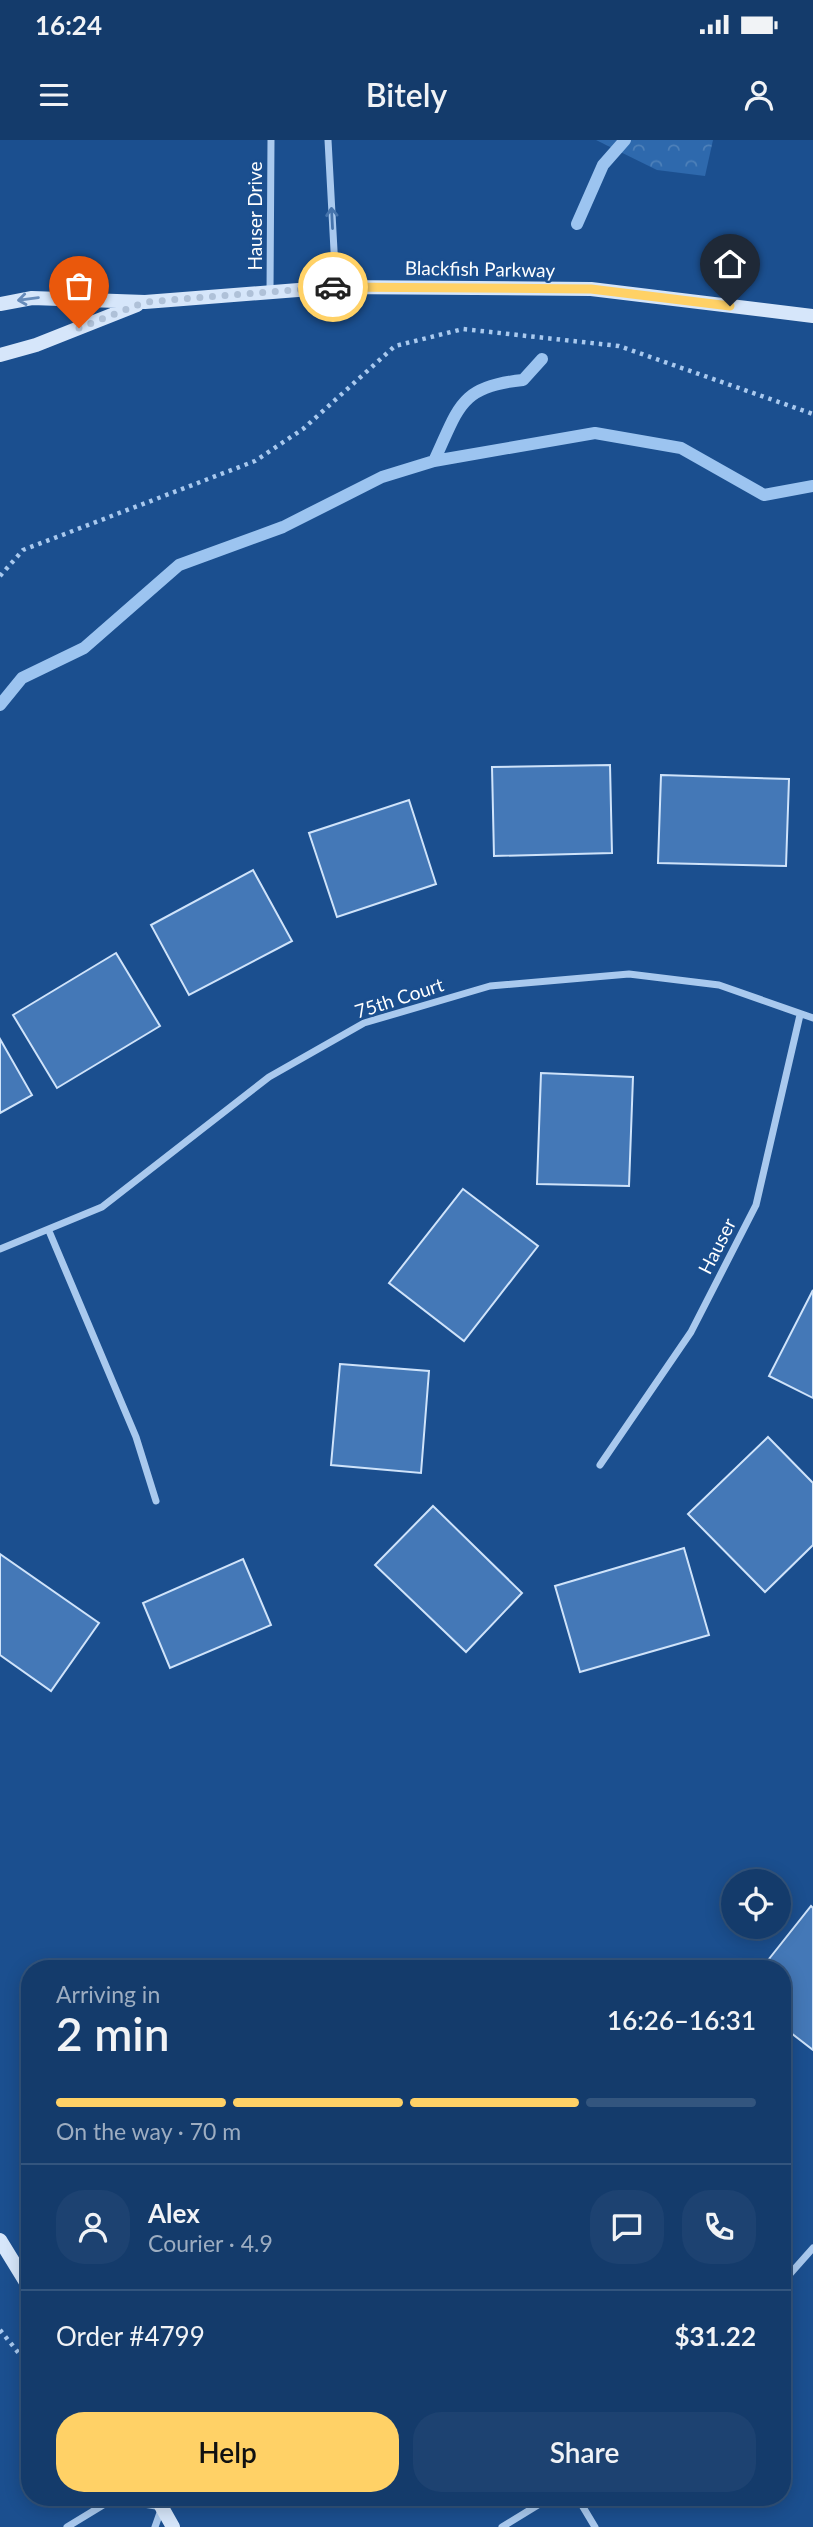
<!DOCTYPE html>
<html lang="en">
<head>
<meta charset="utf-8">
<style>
  :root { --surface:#143b6b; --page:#1d4271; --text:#f1f3f6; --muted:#9dadc1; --line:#33557e; --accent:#ffd166 }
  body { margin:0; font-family:Lato,sans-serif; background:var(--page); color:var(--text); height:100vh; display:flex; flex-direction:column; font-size:26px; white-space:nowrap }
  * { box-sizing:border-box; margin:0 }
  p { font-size:23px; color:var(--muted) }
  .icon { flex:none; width:38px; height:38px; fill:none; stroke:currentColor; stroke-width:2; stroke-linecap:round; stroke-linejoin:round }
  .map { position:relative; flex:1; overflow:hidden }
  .sheet { position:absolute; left:21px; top:1820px; width:770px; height:546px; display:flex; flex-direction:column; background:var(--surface); border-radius:28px; box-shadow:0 4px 18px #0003,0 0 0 2px var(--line) }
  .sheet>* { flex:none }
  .controls { position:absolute; left:721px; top:1729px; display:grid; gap:14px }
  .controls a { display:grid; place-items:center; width:70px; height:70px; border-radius:50%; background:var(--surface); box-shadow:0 4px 18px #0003,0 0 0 2px var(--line); font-size:35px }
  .pin { position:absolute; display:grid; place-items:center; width:60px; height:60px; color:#fff; margin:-72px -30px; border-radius:50% 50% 50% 0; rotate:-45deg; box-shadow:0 0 7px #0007 }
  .pin .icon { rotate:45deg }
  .courier { position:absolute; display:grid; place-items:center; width:70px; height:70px; margin:-35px; border:5px solid #ffd166; border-radius:50%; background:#fff; color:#222; box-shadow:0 2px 9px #0007 }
  .head em { font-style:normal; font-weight:600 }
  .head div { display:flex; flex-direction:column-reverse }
  .head { display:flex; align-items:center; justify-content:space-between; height:119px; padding:0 35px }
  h1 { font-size:46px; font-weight:600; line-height:52px }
  .bar { display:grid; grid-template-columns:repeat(4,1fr); gap:10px 7px; align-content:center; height:84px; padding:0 35px }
  .bar i { height:9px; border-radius:5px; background:var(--line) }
  .bar .selected { background:var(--accent) }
  .bar p { grid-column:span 4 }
  .line { display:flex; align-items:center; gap:18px; padding:0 35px; border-top:2px solid var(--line) }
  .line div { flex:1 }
  .round { display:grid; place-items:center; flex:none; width:74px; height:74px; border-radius:28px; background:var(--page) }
  .cta { display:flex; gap:14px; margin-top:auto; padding:14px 35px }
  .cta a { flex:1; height:80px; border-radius:28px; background:var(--accent); color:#111; font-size:28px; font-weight:600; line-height:80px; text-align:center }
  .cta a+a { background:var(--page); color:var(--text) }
  .status { display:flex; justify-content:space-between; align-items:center; height:49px; padding:0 35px; background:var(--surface); direction:ltr }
  .status svg { height:19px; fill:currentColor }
  header { display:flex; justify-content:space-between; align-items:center; height:91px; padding:0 35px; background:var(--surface); font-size:32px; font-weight:600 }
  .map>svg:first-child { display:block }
  .forest { fill:url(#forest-crowns) }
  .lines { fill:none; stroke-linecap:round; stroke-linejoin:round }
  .stream { stroke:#9cc4f0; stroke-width:12 }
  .building { fill:#4478b7; stroke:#cfe3fa; stroke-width:2 }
  .path { stroke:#a9c9ee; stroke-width:4.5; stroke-dasharray:3.5 5; stroke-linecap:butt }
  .minor { stroke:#a9c9ee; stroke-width:7 }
  .secondary { stroke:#d6e6fa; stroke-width:14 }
  .oneway { stroke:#4674ac }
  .oneway2 { stroke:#668bba }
  .done { stroke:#afc1d8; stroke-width:7; stroke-dasharray:0 12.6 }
  .route { stroke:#ffd166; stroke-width:9 }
  .labels { text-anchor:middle; stroke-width:5; stroke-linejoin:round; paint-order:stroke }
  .street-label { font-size:19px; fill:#fff; stroke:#1b4f8f }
</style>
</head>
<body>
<div class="status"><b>16:24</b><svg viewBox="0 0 49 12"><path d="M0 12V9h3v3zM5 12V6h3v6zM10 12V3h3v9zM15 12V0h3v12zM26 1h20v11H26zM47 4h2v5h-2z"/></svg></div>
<header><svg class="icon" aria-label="menu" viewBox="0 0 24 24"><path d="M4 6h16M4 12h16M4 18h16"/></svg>Bitely<svg class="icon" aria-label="person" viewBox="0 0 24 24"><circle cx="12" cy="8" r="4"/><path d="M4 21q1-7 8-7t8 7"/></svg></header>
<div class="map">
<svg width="813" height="2387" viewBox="0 0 813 2387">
  <defs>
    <pattern id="forest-crowns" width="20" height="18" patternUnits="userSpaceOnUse" patternTransform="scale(1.75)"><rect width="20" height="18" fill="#2e69ad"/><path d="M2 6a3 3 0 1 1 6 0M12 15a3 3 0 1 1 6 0" fill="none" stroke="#4d80b9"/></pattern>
  </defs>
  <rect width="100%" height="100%" fill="#1b4f8f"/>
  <!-- forest -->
  <path class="forest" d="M596,0h117l-8,36 -48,-6z"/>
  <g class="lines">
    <!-- stream -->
    <path class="stream" d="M577,84l26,-59 22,-25
      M434,321c25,-53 25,-75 89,-81l19,-21
      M0,565l22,-27 62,-30 95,-83 104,-38 99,-50 52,-16 161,-28 86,15 83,47 49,-9"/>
  </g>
  <!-- building -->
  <path class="building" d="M610,625l2,88 -118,3 -2,-89z
    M661,635l128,4 -3,87 -128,-3z
    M409,660l27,84 -99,33 -28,-84z
    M253,730l39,71 -103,54 -38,-70z
    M116,813l44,73 -103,62 -44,-73z
    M0,899l32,56 -32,18z
    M541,933l92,4 -4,109 -92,-2z
    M463,1049l75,57 -74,95 -75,-58z
    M813,1150v108l-44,-22z
    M340,1224l89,7 -8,102 -90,-8z
    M768,1297l45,46v62l-48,47 -77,-78z
    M433,1366l89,87 -56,59 -91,-87z
    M684,1408l25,87 -129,37 -25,-86z
    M0,1414l99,69 -48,68 -51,-36z
    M243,1419l28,66 -101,43 -27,-65z
    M811,1766l2,2v142l-31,-24v-57h-21z"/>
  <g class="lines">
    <!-- path -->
    <path class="path" d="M0,436l23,-26 232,-89 48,-32 92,-83 68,-17 156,17 194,68
      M0,2190l30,37"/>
    <!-- minor -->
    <path class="minor" d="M328,0l8,147
      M270,152l1,-152
      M49,1091l87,206 20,64
      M0,1109l102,-42 167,-130 95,-54 126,-37 139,-12 90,11 94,33
      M600,1325l91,-133 65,-127 44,-190
      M782,2143l31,-35
      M577,2357l18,30
      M67,2387l46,-28 49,8 -7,20
      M502,2387l49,-30"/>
    <!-- secondary -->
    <path class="secondary" d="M0,164l32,-6 113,4 191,-15 255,2 222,27
      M0,215l36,-10 101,-40
      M0,2100l30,49
      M156,2357l17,30"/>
  </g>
  <!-- one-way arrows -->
  <defs><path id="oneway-shaft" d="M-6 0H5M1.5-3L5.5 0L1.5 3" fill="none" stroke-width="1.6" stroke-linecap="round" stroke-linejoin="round" transform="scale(1.75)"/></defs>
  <use class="oneway" href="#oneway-shaft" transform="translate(332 78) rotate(-93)"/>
  <use class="oneway2" href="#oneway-shaft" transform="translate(28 159) rotate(173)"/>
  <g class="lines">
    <!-- done -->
    <path class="done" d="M79,188l66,-26 188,-15"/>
    <!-- route -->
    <path class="route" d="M333,147l258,2 139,17"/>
  </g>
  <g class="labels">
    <!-- street labels -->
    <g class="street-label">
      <text transform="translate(255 76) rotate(-90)" y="7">Hauser Drive</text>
      <text transform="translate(480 129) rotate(1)" y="7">Blackfish Parkway</text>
      <text transform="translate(399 858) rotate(-18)" y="7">75th Court</text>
      <text transform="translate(717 1106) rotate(-63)" y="7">Hauser</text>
    </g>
  </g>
</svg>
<div class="controls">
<a><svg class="icon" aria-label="locate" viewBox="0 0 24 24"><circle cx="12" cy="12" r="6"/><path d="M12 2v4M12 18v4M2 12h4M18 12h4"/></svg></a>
</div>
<div class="pin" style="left:79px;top:188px;background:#ea580c"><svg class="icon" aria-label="bag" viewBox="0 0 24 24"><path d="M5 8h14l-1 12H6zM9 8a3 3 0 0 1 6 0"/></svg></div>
<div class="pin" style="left:730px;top:166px;background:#1f2937"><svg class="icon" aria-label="home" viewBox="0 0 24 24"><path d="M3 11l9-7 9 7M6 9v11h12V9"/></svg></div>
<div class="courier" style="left:333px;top:147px"><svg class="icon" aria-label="car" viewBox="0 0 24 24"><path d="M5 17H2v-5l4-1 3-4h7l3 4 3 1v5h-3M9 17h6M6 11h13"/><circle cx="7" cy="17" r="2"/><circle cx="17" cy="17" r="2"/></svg></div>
<section class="sheet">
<div class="head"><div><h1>2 min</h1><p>Arriving in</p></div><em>16:26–16:31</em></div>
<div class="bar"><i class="selected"></i><i class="selected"></i><i class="selected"></i><i></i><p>On the way · 70 m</p></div>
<div class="line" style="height:126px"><a class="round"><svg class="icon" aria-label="person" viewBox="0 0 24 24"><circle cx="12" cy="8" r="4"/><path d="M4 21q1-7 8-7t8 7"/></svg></a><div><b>Alex</b><p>Courier · 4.9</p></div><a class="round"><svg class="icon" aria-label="chat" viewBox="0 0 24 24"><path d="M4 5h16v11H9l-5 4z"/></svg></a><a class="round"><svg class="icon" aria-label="phone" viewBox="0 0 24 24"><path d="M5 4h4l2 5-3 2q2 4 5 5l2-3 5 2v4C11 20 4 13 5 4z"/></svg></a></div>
<div class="line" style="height:91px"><div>Order #4799</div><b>$31.22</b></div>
<div class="cta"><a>Help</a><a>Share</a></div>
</section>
</div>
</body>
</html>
